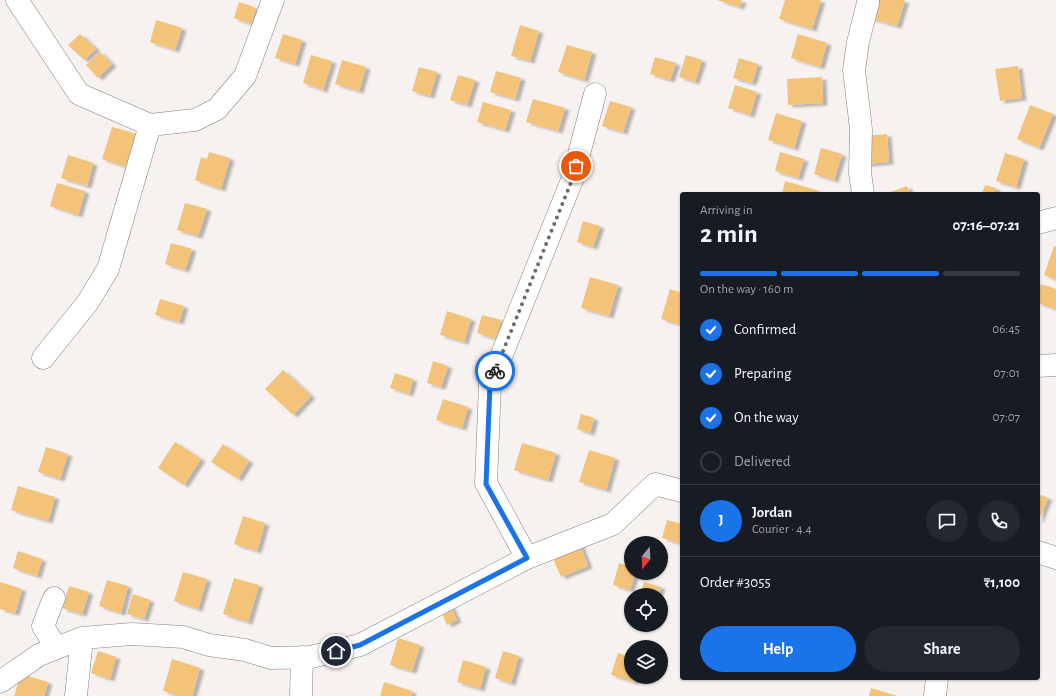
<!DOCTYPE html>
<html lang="en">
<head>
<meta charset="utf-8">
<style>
  :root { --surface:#171b24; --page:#242831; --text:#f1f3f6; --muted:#9ea1a6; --line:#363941; --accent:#1a73e8 }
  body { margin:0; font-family:"Alegreya Sans",sans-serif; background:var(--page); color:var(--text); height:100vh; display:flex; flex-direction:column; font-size:15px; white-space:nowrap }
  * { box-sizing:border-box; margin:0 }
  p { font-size:13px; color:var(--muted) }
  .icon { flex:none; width:22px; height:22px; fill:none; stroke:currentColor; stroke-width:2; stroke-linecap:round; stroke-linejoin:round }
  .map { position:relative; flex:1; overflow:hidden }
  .drawer { position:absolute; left:680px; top:192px; width:360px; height:488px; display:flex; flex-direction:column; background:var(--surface); border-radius:4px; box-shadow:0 1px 3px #0004 }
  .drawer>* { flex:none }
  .needle { width:26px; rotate:198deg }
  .buttons { position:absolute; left:624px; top:536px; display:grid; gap:8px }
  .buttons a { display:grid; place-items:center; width:44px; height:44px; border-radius:50%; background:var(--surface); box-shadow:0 1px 3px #0004; font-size:20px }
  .pin { position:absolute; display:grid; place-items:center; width:34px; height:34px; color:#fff; margin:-17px; border:2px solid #fff; border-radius:50%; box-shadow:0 1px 4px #0007 }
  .courier { position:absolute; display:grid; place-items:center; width:40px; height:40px; margin:-20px; border:3px solid #1a73e8; border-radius:50%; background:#fff; color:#222; box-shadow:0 1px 5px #0007 }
  .overview em { font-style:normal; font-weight:700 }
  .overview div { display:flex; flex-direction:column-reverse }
  .overview { display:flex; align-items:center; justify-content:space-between; height:68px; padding:0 20px }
  h1 { font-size:26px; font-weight:700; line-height:30px }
  .bar { display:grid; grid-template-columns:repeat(4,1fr); gap:6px 4px; align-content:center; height:48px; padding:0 20px }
  .bar i { height:5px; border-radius:3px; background:var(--line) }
  .bar .selected { background:var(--accent) }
  .bar p { grid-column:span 4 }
  .line { display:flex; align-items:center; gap:10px; padding:0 20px; border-top:1px solid var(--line) }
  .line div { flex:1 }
  .round { display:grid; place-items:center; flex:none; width:42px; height:42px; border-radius:21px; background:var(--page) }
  ol { padding:0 20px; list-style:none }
  li { display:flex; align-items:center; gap:12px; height:44px }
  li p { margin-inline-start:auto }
  li .icon { padding:4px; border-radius:50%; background:var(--accent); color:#fff; stroke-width:4 }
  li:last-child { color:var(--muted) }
  li i { width:22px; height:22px; border:2px solid var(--line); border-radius:50% }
  .primary-button { display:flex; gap:8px; margin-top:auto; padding:8px 20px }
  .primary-button a { flex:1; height:46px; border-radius:24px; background:var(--accent); color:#fff; font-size:16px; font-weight:700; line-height:46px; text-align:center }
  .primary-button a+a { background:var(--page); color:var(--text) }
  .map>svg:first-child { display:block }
  .building { fill:#f3c379; filter:url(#shadow) }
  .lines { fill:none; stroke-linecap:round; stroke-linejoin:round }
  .minor-casing { stroke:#85807e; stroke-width:23 }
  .minor { stroke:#fff; stroke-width:22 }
  .done { stroke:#6e6c6a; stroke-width:4; stroke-dasharray:0 7.2 }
  .route { stroke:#1a73e8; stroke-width:5 }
</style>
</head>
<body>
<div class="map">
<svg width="1056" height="696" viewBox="0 0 1056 696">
  <defs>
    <filter id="shadow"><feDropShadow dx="4.5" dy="2.5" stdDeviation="1" flood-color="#0004"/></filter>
  </defs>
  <rect width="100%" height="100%" fill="#f7f2ef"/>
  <!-- building -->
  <path class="building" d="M717,0h25l-2,7z
    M785,0h36l-9,29 -33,-10z
    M875,0h30l-8,26 -28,-8z
    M239,2l17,6 -5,16 -17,-6z
    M156,20l26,8 -7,22 -25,-8z
    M520,25l19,6 -9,30 -19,-5z
    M80,34l16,15 -12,11 -16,-15z
    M283,34l19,6 -7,24 -20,-6z
    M798,34l29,9 -7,24 -29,-9z
    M567,45l25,7 -8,28 -26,-8z
    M100,52l12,12 -14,14 -12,-13z
    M311,55l21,6 -9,29 -20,-7z
    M686,55l16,5 -7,22 -16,-5z
    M655,57l21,6 -6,17 -20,-6z
    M739,58l19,6 -6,19 -19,-5z
    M342,60l24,7 -7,24 -24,-7z
    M1018,66l4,32 -22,3 -5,-32z
    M419,67l18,5 -7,24 -18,-5z
    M496,71l25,7 -6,21 -25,-7z
    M458,75l17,5 -8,25 -17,-5z
    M822,77l1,26 -35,2 -1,-26z
    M735,85l22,7 -7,23 -22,-7z
    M533,99l32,9 -7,23 -32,-9z
    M610,101l21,6 -8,25 -21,-6z
    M483,102l28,8 -6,20 -28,-8z
    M1030,105l23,9 -14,34 -22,-9z
    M776,113l26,8 -8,27 -26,-8z
    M112,127l28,8 -10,33 -28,-9z
    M887,134l2,28 -22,2 -3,-28z
    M821,148l21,6 -8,26 -20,-6z
    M209,152l21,6 -9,31 -26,-9 6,-23 6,2z
    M780,152l24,7 -6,19 -23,-7z
    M1005,153l19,6 -8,28 -20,-6z
    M68,155l25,8 -6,23 -26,-8z
    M785,181l34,10 -1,3h-36z
    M57,183l28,8 -7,24 -28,-9z
    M985,185l11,3 -2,6h-12z
    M907,186l3,8h-25z
    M185,203l22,6 -9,27 -21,-6z
    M583,221l17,5 -7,21 -16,-5z
    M171,243l21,6 -7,21 -20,-6z
    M1054,246l2,1v33l-12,-5z
    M590,277l28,8 -9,31 -28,-8z
    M1041,284l15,5v16l-1,4 -17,-6v-10z
    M670,289l12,4v32l-21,-6z
    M160,299l24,7 -5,16 -24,-7z
    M447,311l24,8 -7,23 -24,-7z
    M482,315l19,5 -5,19 -19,-6z
    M433,361l15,5 -7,21 -14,-4z
    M283,370l28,26 -18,19 -28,-26z
    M395,373l18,6 -4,15 -19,-6z
    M443,399l25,8 -6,21 -26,-8z
    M581,414l13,4 -4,15 -13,-4z
    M175,442l26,17 -17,26 -26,-17z
    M522,443l34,10 -8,27 -34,-10z
    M223,444l26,17 -11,18 -27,-17z
    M46,447l22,7 -8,25 -22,-7z
    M589,450l26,8 -9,32 -27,-8z
    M18,486l37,11 -7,24 -37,-11z
    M1038,494l10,4 -10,24z
    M243,516l22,7 -8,28 -23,-7z
    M667,520l15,4v20l-20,-6z
    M579,542l9,24 -27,11 -10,-23z
    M18,551l24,8 -5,17 -24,-8z
    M619,563l12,4v6h4l-5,17 -17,-5z
    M183,572l24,7 -9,30 -24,-8z
    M234,578l25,7 -11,37 -25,-8z
    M107,580l21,6 -7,27 -22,-7z
    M0,582l22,7 -7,24 -15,-4z
    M644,582l17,5 -3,8h-18z
    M69,586l20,6 -7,22 -20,-6z
    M133,594l17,6 -6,19 -17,-5z
    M450,605l7,15 -10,5 -7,-16z
    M398,638l22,7 -8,26 -22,-6z
    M98,651l18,6 -6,22 -19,-6z
    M503,651l16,5 -8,27 -16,-5z
    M618,653l13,4v20h5l-1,5 -24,-7z
    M172,659l28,9 -8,28h-12l-17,-5z
    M463,660l23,7 -6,22 -23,-7z
    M21,674l27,8 -4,14h-30z
    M384,682l28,9 -1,5h-31z
    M871,688l26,8h-28z"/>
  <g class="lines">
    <defs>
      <path id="minor" d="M17,0l62,94 71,31 45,-5 22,-11 28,-33 28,-76
        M863,194l-3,-21 1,-44 -7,-59 4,-28 10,-39v-3
        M1038,223l18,-5
        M43,358l45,-56 20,-33 42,-144
        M1038,366l18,-1
        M1038,552l18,6
        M527,558l-41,-75 4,-99 82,-204 23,-86
        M54,598l-11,28 13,22
        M0,682l39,-27 43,-17 50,-4 51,3 26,8 36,5 26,8 40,-1 49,-12 167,-87 86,-34 42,-40 27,7
        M76,696l6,-58
        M301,696l1,-39
        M935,696l2,-18"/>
    </defs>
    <!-- minor casing -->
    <use href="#minor" class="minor-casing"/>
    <!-- minor -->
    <use href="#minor" class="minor"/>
  </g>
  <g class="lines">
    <!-- done -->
    <path class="done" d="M495,371l77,-191 4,-14"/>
    <!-- route -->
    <path class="route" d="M336,651l24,-6 167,-87 -41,-74 4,-100 5,-13"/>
  </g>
</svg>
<div class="buttons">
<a><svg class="needle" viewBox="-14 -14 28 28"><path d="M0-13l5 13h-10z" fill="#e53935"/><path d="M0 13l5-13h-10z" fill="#9ea1a6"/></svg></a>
<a><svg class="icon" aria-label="locate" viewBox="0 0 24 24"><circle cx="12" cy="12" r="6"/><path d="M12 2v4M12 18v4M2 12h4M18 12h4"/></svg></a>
<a><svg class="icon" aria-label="layers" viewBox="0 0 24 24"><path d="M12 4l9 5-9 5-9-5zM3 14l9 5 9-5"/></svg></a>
</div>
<div class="pin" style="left:576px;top:166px;background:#ea580c"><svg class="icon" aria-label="bag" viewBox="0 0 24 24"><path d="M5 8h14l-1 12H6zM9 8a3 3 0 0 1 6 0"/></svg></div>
<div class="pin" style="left:336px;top:651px;background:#1f2937"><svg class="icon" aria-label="home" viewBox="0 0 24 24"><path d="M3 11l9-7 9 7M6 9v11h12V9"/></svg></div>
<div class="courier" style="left:495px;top:371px"><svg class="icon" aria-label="bike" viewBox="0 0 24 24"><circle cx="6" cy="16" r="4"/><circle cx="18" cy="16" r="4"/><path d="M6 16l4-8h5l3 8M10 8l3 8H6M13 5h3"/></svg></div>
<section class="drawer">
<div class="overview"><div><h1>2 min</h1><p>Arriving in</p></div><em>07:16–07:21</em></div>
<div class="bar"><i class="selected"></i><i class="selected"></i><i class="selected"></i><i></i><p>On the way · 160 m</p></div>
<ol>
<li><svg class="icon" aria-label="check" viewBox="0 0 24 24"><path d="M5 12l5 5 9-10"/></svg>Confirmed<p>06:45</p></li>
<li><svg class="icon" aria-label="check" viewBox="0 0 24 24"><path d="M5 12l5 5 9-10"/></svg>Preparing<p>07:01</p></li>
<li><svg class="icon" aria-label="check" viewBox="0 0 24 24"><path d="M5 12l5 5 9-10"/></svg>On the way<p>07:07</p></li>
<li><i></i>Delivered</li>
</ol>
<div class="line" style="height:72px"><b class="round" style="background:var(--accent);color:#fff">J</b><div><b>Jordan</b><p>Courier · 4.4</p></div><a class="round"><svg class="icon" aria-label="chat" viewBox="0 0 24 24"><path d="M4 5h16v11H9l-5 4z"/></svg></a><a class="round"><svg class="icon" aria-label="phone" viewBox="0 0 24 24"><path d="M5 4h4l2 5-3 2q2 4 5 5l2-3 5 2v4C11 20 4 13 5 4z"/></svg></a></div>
<div class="line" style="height:52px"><div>Order #3055</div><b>₹1,100</b></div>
<div class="primary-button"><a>Help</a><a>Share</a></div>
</section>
</div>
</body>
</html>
